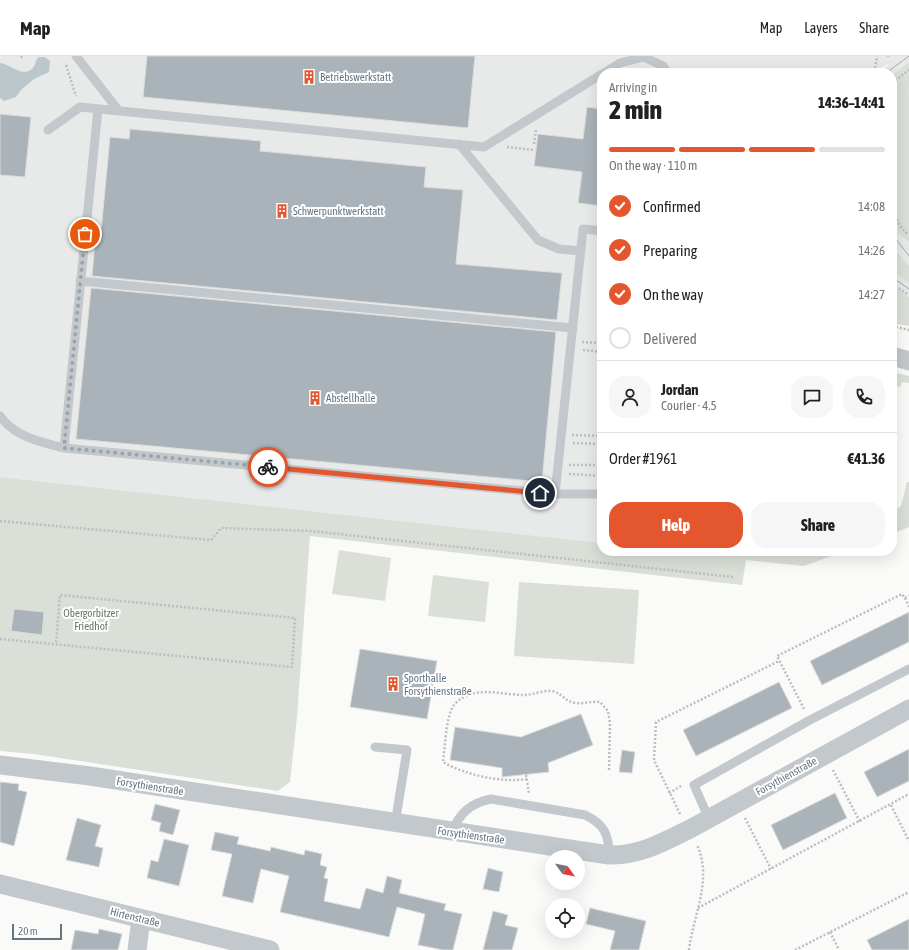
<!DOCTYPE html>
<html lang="en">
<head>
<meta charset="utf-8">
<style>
  :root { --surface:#fff; --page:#f6f6f6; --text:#202124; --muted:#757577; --line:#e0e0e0; --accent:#e4572e }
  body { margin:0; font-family:"Asap Condensed",sans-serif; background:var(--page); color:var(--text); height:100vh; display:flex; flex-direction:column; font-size:15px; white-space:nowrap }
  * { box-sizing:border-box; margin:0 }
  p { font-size:13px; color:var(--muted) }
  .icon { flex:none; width:22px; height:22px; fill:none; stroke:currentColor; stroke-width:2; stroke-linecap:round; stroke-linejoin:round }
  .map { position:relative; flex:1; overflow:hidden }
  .drawer { position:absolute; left:597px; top:12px; width:300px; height:488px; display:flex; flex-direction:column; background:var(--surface); border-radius:16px; box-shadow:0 4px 16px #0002 }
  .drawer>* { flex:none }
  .needle { width:26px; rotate:123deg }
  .controls { position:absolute; left:545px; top:794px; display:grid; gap:8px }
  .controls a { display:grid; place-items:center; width:40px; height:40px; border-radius:50%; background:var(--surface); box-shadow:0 4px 16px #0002; font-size:20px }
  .scale { position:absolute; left:12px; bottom:10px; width:50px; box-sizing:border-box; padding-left:4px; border:2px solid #657683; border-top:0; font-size:11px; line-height:14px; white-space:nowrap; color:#657683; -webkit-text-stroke:3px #fff; paint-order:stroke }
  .pin { position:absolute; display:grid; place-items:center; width:34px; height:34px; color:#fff; margin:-17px; border:2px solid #fff; border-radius:50%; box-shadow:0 1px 4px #0007 }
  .courier { position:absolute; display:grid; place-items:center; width:40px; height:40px; margin:-20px; border:3px solid #e4572e; border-radius:50%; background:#fff; color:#222; box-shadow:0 1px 5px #0007 }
  .summary em { font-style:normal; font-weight:800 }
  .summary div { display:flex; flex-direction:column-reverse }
  .summary { display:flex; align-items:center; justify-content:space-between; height:68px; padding:0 12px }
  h1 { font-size:26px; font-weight:800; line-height:30px }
  .bar { display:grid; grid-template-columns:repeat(4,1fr); gap:6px 4px; align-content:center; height:48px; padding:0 12px }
  .bar i { height:5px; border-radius:3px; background:var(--line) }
  .bar .selected { background:var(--accent) }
  .bar p { grid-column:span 4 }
  .line { display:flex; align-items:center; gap:10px; padding:0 12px; border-top:1px solid var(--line) }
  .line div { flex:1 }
  .round { display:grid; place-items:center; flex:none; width:42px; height:42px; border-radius:16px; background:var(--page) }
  ol { padding:0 12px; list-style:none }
  li { display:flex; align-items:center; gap:12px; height:44px }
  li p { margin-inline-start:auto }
  li .icon { padding:4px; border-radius:50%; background:var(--accent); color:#fff; stroke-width:4 }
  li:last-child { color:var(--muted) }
  li i { width:22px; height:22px; border:2px solid var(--line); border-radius:50% }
  .action { display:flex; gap:8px; margin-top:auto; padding:8px 12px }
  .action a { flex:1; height:46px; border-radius:16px; background:var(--accent); color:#fff; font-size:16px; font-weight:800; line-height:46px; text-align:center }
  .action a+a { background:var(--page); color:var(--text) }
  header { display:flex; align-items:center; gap:24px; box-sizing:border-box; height:56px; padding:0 20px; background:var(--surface); border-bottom:1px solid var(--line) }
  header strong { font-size:19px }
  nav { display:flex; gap:22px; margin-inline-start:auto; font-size:14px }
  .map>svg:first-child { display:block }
  .built { fill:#e8e9e9 }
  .green { fill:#dadfd7 }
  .water { fill:#bbc7cb }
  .building { fill:#aab3b9; stroke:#dcdcda }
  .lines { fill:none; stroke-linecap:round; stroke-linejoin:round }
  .path { stroke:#bbbfc2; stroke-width:2.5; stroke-dasharray:2 2; stroke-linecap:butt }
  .service { stroke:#c3c8cc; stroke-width:9 }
  .minor { stroke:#c3c8cc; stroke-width:19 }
  .tram { stroke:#a2aab0; stroke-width:1 }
  .done { stroke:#99a4ac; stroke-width:4; stroke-dasharray:0 7.2 }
  .route { stroke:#e4572e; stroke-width:5 }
  .labels { text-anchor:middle; stroke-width:4; stroke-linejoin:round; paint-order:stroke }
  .poi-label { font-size:11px; fill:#657683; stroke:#fff; text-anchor:start }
  .park-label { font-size:11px; fill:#687a64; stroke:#fff }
  .street-label { font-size:11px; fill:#657683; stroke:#fff }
</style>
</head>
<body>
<header>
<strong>Map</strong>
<nav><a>Map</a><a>Layers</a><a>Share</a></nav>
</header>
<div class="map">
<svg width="909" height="894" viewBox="0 0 909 894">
  <rect width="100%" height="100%" fill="#fafaf8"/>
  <!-- built -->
  <path class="built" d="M0,0h909v6l-17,13v-2h-12l9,-8 -1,-1 -16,9h-270v470l-602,-66z
    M892,172l17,14v24l-17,-20z
    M892,215l17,12v14l-17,-12z"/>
  <!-- green -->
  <path class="green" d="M909,6v180l-17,-14v-153z
    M892,190l17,20v17l-17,-12z
    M892,229l17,12v29l-17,-3z
    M892,316l17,4v7l-7,-1 -2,5 -8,-2z
    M0,421l602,66v8l88,1 1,-1h154l-41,15 -58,-6 -4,25 -432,-49 -13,181 -7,65 -12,9 -244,-37 -34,-3z
    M907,426h2v45l-17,7v-21l9,-7z
    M339,494l52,8 -6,43 -53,-7z
    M433,519l56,7 -4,40 -57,-6z
    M519,526l120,8 -5,74 -120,-8z"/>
  <!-- water -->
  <path class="water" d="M39,1h6l5,4 -1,11 -15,7 -13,11 -5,7 -12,4 -4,-3v-35c10,0 22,16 33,5 3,-4 2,-8 6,-11z"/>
  <!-- building -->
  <path class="building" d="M147,0h328l-7,72 -325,-31z
    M587,51l15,2v97l-24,-3 4,-31 -48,-6 4,-32 45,5z
    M0,58l31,3 -6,60 -25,-2z
    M130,73l131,12 -1,10 166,16 -2,20 39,3 -7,74 106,9 -5,47 -465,-44 4,-46 5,1 9,-94 19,2z
    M91,232l465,44 -14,150 -466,-43z
    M14,553l30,3 -2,23 -31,-4z
    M909,556v30l-87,43 -12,-24z
    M360,593l77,12 -10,58 -77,-12z
    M779,626l13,26 -96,48 -13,-26z
    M581,658l12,31 -45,18 1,9 -47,5v-9l-52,-8 5,-33 66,10z
    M909,693v32l-32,16 -13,-25z
    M622,694l13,2 -3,21 -13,-1z
    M0,726l19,2 -1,6 9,2 -13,54 -14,-4z
    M835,737l12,25 -64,32 -12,-25z
    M155,748l25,6 -7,25 -14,-4 2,-8 -10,-3z
    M77,762l24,7 -6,21 8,2 -4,19 -33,-7z
    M215,776l24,5 -2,7 33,7 1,-4 33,8 1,-5 17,4 -2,11 7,2 -3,11 4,1 -4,22 36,8 6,-21 17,5 4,-17 15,4 -3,13 47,11 -2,6 18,4 -9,36h-10l-25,-5 7,-31 -28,-7 -8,30 -109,-25 9,-36 -28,-7 -8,34 -31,-7 10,-42 -21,-4z
    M164,783l25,6 -10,41 -32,-8 4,-18 7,2z
    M488,812l15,4 -4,20 -16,-3z
    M590,852l56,13 -7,29h-29l5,-19 -29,-7z
    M493,855l15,4 -3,10 13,3 -6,22h-29z
    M909,863v31h-37l-5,-10z
    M99,873l23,5 -4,16h-47l4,-20 23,4z"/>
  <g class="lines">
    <!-- path -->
    <path class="path" d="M21,2l1,-2
      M66,9l10,31
      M869,17l6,-4 2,-13
      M892,27l17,-13
      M602,51v-3
      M534,88l2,-14
      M507,91l26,3
      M892,148c3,12 6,23 17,31
      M892,228l17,11
      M892,270l17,4
      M582,286l20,1
      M583,294l19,2
      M572,379l30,1
      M573,387l29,1
      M569,409h33
      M569,418l33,2
      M0,465l211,19 10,-12 90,3 422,46
      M905,542l4,9
      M0,583l292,28 3,-49 -235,-23 -4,49
      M804,653l-27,-53 125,-62 3,4 4,-2
      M833,714l27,52
      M526,719l3,19
      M527,723c-25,4 -62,-4 -84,-17 2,-14 3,-47 11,-57 18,-21 47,-10 70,-10 9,0 19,-5 28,-4 10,2 13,11 24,12 7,1 16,-2 24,-1l8,9 2,12 -1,49
      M669,737l12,-7
      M891,749l18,36
      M680,758l-26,-54 2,-38 123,-61
      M745,762l26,51
      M698,852l211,-114
      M830,876l9,18
      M689,894c4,-34 24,-71 8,-105
      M795,894l114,-58"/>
    <!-- service -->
    <path class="service" d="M76,0l43,55
      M604,17l16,-10 24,-6 19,9 5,7
      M48,74l32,-23 404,40 118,-73
      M459,88l79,96 21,9 22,2
      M80,225l493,47
      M0,360c15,21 40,26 64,32l491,46h47
      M64,392l34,-339
      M555,438l28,-265 19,2
      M375,691l32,3 -12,74
      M709,763l-15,-34 116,-65 99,-51
      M451,777c9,-20 19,-30 40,-34l94,16c19,9 24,19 24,40"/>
    <!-- minor -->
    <path class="minor" d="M892,300l17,5
      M0,709l90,11 519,79c30,1 55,-13 81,-26l219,-120
      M0,828l270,66
      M137,894l4,-31"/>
    <!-- tram -->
    <path class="tram" d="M887,0h2
      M886,17l23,-17
      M892,178l17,22
      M892,221l17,12"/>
  </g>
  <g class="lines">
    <!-- done -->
    <path class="done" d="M85,178l-21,214 204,19"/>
    <!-- route -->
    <path class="route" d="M268,411l272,26"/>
  </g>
  <!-- icons -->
  <defs>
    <symbol id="building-bare" viewBox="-9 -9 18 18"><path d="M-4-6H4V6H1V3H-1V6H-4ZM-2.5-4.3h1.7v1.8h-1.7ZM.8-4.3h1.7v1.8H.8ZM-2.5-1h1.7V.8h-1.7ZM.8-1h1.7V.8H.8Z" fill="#e4572e" stroke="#fff" stroke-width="2.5" paint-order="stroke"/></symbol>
  </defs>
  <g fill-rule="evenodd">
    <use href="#building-bare" x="299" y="11" width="20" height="20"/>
    <use href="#building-bare" x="272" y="145" width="20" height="20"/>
    <use href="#building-bare" x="305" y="332" width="20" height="20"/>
    <use href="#building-bare" x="383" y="618" width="20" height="20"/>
  </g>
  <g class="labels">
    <!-- poi labels -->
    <g class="poi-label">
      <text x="320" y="25">Betriebswerkstatt</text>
      <text x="293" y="159">Schwerpunktwerkstatt</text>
      <text x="326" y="346">Abstellhalle</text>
      <text x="404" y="626">Sporthalle<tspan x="404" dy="13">Forsythienstraße</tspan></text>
    </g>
    <!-- park labels -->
    <g class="park-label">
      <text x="91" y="561">Obergorbitzer<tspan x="91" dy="13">Friedhof</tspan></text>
    </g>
    <!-- street labels -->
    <g class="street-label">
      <text transform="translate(786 720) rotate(-29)" y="4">Forsythienstraße</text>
      <text transform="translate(150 730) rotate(9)" y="4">Forsythienstraße</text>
      <text transform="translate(471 779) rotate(8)" y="4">Forsythienstraße</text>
      <text transform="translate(135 861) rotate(14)" y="4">Hirtenstraße</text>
    </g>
  </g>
</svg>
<div class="controls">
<a><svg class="needle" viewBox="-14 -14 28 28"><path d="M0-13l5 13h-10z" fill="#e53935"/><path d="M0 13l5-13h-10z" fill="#757577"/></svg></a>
<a><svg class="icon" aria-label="locate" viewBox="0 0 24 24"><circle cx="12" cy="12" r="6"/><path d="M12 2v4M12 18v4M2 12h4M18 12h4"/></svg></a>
</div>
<div class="scale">20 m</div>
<div class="pin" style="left:85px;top:178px;background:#ea580c"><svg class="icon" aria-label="bag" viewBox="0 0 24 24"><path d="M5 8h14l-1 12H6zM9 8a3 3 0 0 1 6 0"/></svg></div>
<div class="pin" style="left:540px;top:437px;background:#1f2937"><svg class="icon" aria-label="home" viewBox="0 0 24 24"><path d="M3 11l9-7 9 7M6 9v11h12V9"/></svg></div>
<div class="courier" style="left:268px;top:411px"><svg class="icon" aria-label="bike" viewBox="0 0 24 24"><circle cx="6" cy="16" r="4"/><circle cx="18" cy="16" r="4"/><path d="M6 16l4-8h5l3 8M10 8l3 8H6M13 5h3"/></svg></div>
<section class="drawer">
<div class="summary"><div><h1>2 min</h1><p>Arriving in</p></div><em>14:36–14:41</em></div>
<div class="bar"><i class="selected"></i><i class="selected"></i><i class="selected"></i><i></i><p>On the way · 110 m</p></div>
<ol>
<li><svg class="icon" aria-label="check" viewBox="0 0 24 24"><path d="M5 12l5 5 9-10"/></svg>Confirmed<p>14:08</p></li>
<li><svg class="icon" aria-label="check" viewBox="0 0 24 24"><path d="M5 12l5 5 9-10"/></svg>Preparing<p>14:26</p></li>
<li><svg class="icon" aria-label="check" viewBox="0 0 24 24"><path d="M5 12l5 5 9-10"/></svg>On the way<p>14:27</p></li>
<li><i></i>Delivered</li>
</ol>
<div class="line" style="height:72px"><a class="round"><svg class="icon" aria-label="person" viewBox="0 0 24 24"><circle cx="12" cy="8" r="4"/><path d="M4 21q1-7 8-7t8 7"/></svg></a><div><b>Jordan</b><p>Courier · 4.5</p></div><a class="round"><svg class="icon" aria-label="chat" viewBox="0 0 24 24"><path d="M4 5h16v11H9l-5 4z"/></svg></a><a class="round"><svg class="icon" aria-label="phone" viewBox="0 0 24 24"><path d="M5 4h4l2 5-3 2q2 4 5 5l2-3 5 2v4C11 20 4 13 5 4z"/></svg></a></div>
<div class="line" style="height:52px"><div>Order #1961</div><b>€41.36</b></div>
<div class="action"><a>Help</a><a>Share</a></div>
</section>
</div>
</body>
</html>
